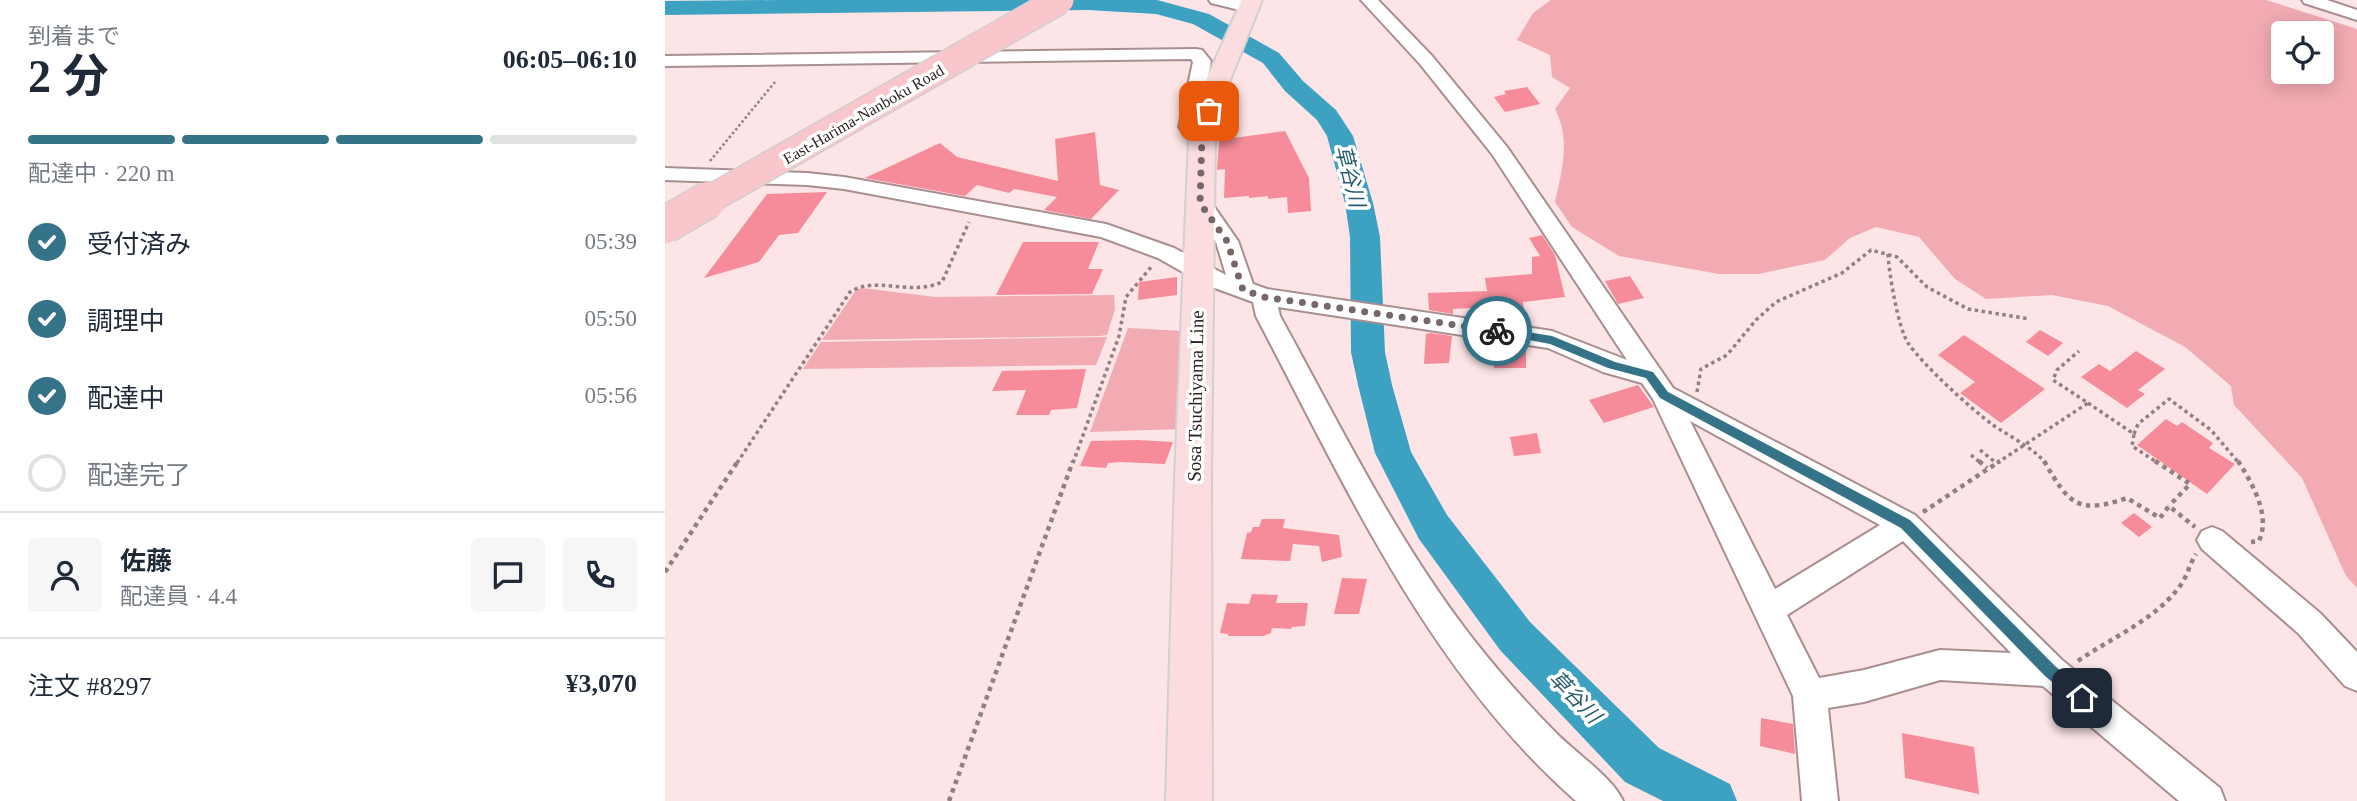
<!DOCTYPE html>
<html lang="ja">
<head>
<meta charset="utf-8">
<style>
  :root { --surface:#fff; --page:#f6f6f7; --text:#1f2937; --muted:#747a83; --line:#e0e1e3; --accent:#347388 }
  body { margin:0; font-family:"Times New Roman","Noto Sans JP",serif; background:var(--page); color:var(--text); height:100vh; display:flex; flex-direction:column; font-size:26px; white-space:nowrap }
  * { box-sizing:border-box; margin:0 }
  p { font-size:23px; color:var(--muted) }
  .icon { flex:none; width:38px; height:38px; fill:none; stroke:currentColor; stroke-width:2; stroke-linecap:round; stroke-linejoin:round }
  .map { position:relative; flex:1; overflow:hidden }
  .panel { display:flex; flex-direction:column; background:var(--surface); width:665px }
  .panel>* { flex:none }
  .fabs { position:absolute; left:1606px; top:21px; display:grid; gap:14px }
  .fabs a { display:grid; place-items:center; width:63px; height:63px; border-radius:7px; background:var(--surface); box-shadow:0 4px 18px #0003; font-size:35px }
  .pin { position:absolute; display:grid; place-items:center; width:60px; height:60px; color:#fff; margin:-30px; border-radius:14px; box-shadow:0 4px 10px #0006 }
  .courier { position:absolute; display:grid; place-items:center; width:70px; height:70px; margin:-35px; border:5px solid #347388; border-radius:50%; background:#fff; color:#222; box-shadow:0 2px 9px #0007 }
  .headline em { font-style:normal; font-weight:700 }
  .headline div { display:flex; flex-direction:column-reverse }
  .headline { display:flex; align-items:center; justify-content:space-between; height:119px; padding:0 28px }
  h1 { font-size:46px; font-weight:700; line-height:52px }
  .bar { display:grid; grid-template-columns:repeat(4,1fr); gap:10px 7px; align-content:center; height:84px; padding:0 28px }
  .bar i { height:9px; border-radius:5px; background:var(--line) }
  .bar .on { background:var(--accent) }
  .bar p { grid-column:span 4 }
  .line { display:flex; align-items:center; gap:18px; padding:0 28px; border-top:2px solid var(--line) }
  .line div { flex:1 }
  .round { display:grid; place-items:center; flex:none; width:74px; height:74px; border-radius:7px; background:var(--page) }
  ol { padding:0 28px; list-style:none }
  li { display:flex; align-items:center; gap:21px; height:77px }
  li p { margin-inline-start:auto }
  li .icon { padding:7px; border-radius:50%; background:var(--accent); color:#fff; stroke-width:4 }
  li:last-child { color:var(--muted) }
  li i { width:38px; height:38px; border:4px solid var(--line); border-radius:50% }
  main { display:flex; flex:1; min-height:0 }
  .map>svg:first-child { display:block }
  .green { fill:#f2abb2; fill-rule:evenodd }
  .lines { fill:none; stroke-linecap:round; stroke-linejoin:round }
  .river { fill:#3da1c2; fill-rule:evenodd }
  .building { fill:#f68c99 }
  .minor-casing { stroke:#a98e90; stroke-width:4 }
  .major-casing { stroke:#d1cfcf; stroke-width:4 }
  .path-far2 { stroke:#917f81; stroke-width:2.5; stroke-dasharray:2.5 2.5; stroke-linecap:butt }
  .path-far1 { stroke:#917f81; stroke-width:3.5; stroke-dasharray:3.5 3.5; stroke-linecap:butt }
  .path { stroke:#917f81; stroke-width:4.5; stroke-dasharray:4.5 4.5; stroke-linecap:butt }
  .minor { fill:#fff; fill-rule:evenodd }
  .major { fill:#fbdde0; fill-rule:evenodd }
  .highway-bridge-far1-casing { stroke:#d1cfcf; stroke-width:30; stroke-linecap:butt }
  .highway-bridge-casing { stroke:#d1cfcf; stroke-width:39; stroke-linecap:butt }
  .highway-bridge-far1 { stroke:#f9c7cb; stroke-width:27 }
  .highway-bridge { stroke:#f9c7cb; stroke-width:36 }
  .route { fill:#347388 }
  .done { stroke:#766768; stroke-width:7; stroke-dasharray:0 12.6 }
  .labels { text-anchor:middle; stroke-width:7; stroke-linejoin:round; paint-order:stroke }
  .far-street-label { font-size:16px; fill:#2e2324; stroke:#fff }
  .street-label { font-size:19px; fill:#2e2324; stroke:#fff }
  .water-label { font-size:21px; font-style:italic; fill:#285d6f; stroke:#fff }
</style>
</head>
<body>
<main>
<section class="panel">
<div class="headline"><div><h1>2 分</h1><p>到着まで</p></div><em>06:05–06:10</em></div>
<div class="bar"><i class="on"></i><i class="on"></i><i class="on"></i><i></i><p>配達中 · 220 m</p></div>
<ol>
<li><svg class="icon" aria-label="check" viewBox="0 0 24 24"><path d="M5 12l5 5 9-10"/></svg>受付済み<p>05:39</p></li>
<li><svg class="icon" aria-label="check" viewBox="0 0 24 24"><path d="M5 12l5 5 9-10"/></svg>調理中<p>05:50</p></li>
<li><svg class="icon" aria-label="check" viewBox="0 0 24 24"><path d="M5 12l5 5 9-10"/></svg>配達中<p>05:56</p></li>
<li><i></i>配達完了</li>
</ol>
<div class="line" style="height:126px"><a class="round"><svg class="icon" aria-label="person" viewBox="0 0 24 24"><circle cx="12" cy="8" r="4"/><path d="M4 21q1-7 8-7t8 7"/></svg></a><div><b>佐藤</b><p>配達員 · 4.4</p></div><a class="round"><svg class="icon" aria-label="chat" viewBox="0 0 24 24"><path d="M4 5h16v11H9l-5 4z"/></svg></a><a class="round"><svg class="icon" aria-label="phone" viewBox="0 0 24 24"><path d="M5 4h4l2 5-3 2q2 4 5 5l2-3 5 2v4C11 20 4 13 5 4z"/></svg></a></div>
<div class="line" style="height:91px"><div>注文 #8297</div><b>¥3,070</b></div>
</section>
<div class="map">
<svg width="1692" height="801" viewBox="0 0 1692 801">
  <rect width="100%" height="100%" fill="#fde5e7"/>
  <!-- green -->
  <path class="green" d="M886,0h715l91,29v559l-11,-12 -44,-98 -68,-73 -3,-19 -46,-39 -77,-41 -56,-11 -66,4 -31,-20 -36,-42 -43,-10 -26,11 -25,22 -67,14h-39l-100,-18 -47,-29 -17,-25c7,-32 16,-63 0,-93l15,-21 -18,-11 -2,-22 -33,-15 16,-27zM1619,33h38v39h-38z
    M197,288l73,9 179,-2 1,14 -8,26 -7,1 -278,4 34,-50z
    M463,328l55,3 -3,98 -90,3z
    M442,337l-11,28 -293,4 18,-27z"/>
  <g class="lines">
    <!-- river -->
    <path class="river" d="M113,0h379l52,14 70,39 24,28 33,29 17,26 20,67 7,34 5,115 7,33 19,67 36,63 83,107 129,126 71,36 7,17h-74l-38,-19 -125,-132 -81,-111 -44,-86 -17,-68 -7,-33 -1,-115 -5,-34 -18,-67 -10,-16 -32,-29 -22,-28 -70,-39 -37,-10 -68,-4 -423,5v-14z"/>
  </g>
  <!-- building -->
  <path class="building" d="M862,87l13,17 -35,8 -11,-15 12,-3 -2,-3z
    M620,131l24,47 2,33 -23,2 -1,-16 -19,2v-3l-19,2v-2l-25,2 1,-29 -8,1 2,-30z
    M430,132l5,53 19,5 -28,29 -47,-9 13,-13 -43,-8 -5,4 -32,-8 -12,11 -100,-18 75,-35 17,14 101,24 -3,-42z
    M162,192l-29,41 -19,2 -20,27 -55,16 63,-84z
    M877,235l13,20 10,42 -42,5 2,22 -34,-5 -1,-12 -37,2v5l-24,-4 -1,-17 59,-2 -2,-13 47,-4v-17l8,-1 -11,-18z
    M358,242h76l-11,27h15l-11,25 -96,1z
    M965,276l14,22 -26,6 -13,-23z
    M512,277v18l-39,5 1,-18z
    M1375,330l23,13 -15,13 -22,-14z
    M766,333l21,3 -3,27 -25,1 2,-30z
    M1299,335l81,54 -44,34 -41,-30 15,-11 -37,-27z
    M829,342l32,5v21h-32z
    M1471,351l29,18 -27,21 7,4 -18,14 -46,-31 18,-13 11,7z
    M421,369l-9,39 -26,2 -2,5h-33l10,-25 -34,1 10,-20z
    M973,385l16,22 -50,16 -15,-23z
    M1501,419l11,7 5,-4 31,21 -4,5 26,16 -28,30 -70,-49z
    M872,433l4,20 -27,3 -4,-19z
    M472,440l36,2 -8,22 -45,-2 -12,1 -2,5 -26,-2 11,-25z
    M1469,513l18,14 -13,10 -18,-14z
    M597,519h23l-2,9 56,7 3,22 -20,5 -3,-16 -26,-2 -3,17 -49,-2 6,-26 4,-1 2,-5h6z
    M677,578l25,1 -8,35h-25z
    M587,594l26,1 -2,8h32l-3,23 -13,1 -1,2 -19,-1 -1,5 -7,3h-36v-2l-8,-1 7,-30 22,1z
    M1096,718l32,6 2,30 -35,-8z
    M1237,733l72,14 5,47 -74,-16z"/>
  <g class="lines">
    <defs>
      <path id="minor" d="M544,0h30l15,3 2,4 -8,5 -37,-9z
        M696,0h17l54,56 75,91 166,241 242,127 147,145 158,128 5,13h-46l-136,-115 -103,-6 -76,22 -36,6 10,93h-36l-9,-105 -140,-297 -11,-16 -39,-11 -55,-24 -270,-41 2,9c60,109 116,224 193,323 26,33 54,65 84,95 19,19 56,44 66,67h-47c-148,-130 -230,-314 -320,-485l-3,-14 -49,-18 -46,-26 -57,-21 -257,-48 -37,-4 -142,-5v-12l142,5 37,4 262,47 68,24 52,27 -10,-33 -27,-39 3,-5h16l30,43 15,43 14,5 285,42 75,29 -135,-206 -72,-90zM1025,421l190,104 -105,64zM1238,541l108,112 -71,-3 -76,20 -45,8 -32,-63z
        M1637,0h25l30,10v10l-53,-17z
        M531,49l6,1 9,11 -12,64 13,12 -3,4c-12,3 -23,-4 -30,-14l14,-65 -2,-3 -526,7v-10z
        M1547,527l10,4 98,82 37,39v39l-12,-5 -47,-53 -96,-84 -5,-9 5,-9z"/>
      <path id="major" d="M577,0h20l-34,85 -13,52 -4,341 1,323h-46l9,-323 14,-341 15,-52z"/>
    </defs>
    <!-- minor casing -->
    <use href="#minor" class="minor-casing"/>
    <!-- major casing -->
    <use href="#major" class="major-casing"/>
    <!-- path-far2 -->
    <path class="path-far2" d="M45,161l65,-79"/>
    <!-- path-far1 -->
    <path class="path-far1" d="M1223,254c1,19 10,74 20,89 15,22 63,66 85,82 19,13 37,21 53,38
      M1032,392l4,-23 26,-14 29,-35 20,-18 66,-29 29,-23 26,7 30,30 41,22 62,10
      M1423,403l46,31 -2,12 26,17
      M1469,434l4,-10 31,-25 42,31 28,33
      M1315,450l15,12
      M1306,455l10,8
      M72,463l113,-171c25,-17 60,5 92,-10l27,-60
      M408,463l46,-127 7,-39 26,-31
      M1332,463l91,-60 -35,-23 4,-10 22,-19"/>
    <!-- path -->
    <path class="path" d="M1314,461l8,7
      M1379,461c25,43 33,54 83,37l33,20 9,-12 26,21
      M1490,461l35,23 -21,22
      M1573,461c14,22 33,54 21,80l-8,1
      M1258,512l77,-51
      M0,572l73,-111
      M1413,661c34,-24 80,-42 104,-78 6,-9 8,-20 14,-29
      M284,801l124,-340"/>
    <!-- minor -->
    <use href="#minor" class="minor"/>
    <!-- major -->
    <use href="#major" class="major"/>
    <defs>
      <path id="highway-bridge-far1" d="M40,202l355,-202"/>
      <path id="highway-bridge" d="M0,225l43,-25"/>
    </defs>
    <!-- highway-bridge-far1 casing -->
    <use href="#highway-bridge-far1" class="highway-bridge-far1-casing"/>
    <!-- highway-bridge casing -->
    <use href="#highway-bridge" class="highway-bridge-casing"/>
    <!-- highway-bridge-far1 -->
    <use href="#highway-bridge-far1" class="highway-bridge-far1"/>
    <!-- highway-bridge -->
    <use href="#highway-bridge" class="highway-bridge"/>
  </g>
  <!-- route -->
  <path class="route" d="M832,327l55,9 63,26 38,10 15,20 242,128 145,146 32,27 2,5 -2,5h-10l-32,-27 -144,-148 -241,-130 -14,-20 -38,-10 -58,-24 -57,-11 -1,-2z"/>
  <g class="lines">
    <!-- done -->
    <path class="done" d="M544,111l-7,26 -2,66 27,38 16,49 21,7 233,34"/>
  </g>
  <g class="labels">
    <!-- far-street labels -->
    <g class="far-street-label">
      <text transform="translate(198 114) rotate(-30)" y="6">East-Harima-Nanboku Road</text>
    </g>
    <!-- street labels -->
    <g class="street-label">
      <text transform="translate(530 396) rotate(-89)" y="7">Sosa Tsuchiyama Line</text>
    </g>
    <!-- water labels -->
    <g class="water-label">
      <text transform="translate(685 176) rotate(76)" y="7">草谷川</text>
      <text transform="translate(910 697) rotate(46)" y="7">草谷川</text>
    </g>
  </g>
</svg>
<div class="fabs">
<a><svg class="icon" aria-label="locate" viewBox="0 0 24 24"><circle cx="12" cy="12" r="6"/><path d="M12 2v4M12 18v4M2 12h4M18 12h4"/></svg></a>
</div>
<div class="pin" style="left:544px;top:111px;background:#ea580c"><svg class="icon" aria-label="bag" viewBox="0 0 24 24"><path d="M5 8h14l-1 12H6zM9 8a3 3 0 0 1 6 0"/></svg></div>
<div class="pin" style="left:1417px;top:698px;background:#1f2937"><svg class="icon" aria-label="home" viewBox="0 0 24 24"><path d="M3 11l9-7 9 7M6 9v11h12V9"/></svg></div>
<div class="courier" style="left:832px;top:331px"><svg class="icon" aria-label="bike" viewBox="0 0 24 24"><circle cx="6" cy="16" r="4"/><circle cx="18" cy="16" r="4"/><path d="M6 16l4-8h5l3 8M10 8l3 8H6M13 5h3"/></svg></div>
</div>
</main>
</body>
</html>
